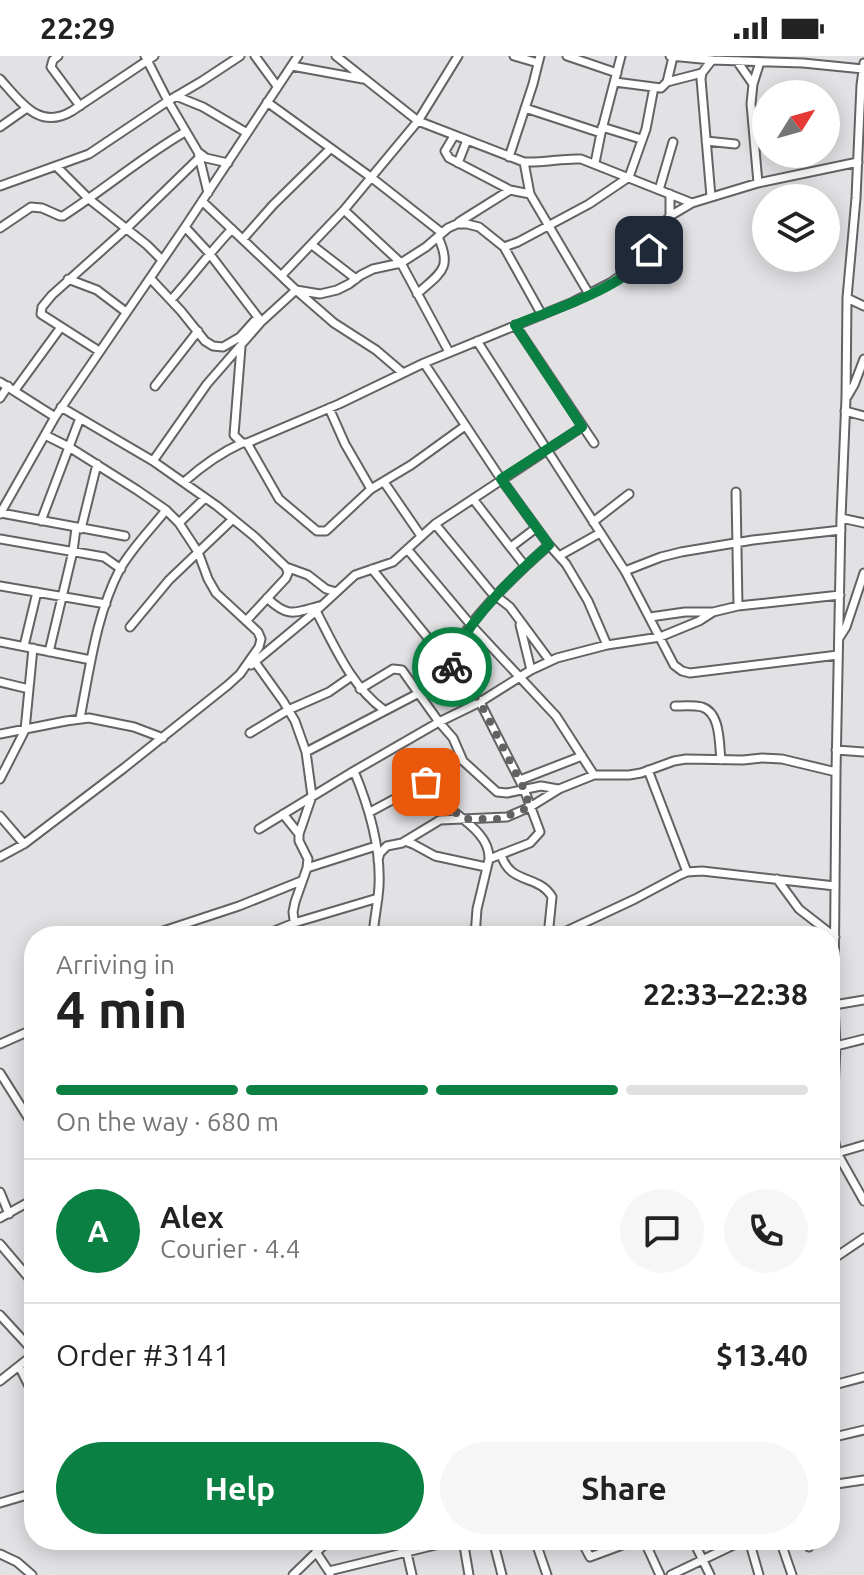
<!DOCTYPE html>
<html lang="en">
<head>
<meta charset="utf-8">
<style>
  :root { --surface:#fff; --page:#f6f6f6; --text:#222; --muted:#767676; --line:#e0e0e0; --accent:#0b8043 }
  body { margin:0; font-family:Ubuntu,sans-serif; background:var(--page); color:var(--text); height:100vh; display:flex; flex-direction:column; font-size:30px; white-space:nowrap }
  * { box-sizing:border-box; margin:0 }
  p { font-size:26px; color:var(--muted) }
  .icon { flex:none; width:44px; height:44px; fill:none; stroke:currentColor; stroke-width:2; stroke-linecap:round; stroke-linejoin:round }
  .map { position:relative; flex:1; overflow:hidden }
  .side { position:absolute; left:24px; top:870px; width:816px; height:624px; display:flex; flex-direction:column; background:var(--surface); border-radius:32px; box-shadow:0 4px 20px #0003 }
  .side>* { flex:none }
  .needle { width:52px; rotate:53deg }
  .buttons { position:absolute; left:752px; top:24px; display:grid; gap:16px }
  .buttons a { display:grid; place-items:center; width:88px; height:88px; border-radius:50%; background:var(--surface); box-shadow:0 4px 20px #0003; font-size:40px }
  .pin { position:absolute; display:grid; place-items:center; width:68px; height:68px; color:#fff; margin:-34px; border-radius:16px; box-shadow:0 4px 12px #0006 }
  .courier { position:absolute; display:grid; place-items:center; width:80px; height:80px; margin:-40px; border:6px solid #0b8043; border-radius:50%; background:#fff; color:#222; box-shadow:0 2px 10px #0007 }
  .headline em { font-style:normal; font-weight:600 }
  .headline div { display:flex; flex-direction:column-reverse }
  .headline { display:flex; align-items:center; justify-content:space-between; height:136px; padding:0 32px }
  h1 { font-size:52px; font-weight:600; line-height:60px }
  .bar { display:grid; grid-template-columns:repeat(4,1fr); gap:12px 8px; align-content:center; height:96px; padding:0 32px }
  .bar i { height:10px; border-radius:6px; background:var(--line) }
  .bar .selected { background:var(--accent) }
  .bar p { grid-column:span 4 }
  .line { display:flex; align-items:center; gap:20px; padding:0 32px; border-top:2px solid var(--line) }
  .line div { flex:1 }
  .round { display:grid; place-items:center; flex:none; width:84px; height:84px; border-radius:42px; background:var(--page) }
  .primary-button { display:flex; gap:16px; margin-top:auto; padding:16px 32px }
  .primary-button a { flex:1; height:92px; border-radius:48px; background:var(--accent); color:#fff; font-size:32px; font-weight:600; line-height:92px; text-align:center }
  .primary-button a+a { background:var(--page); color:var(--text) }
  .status { display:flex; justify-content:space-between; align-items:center; height:56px; padding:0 40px; background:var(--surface); direction:ltr }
  .status svg { height:22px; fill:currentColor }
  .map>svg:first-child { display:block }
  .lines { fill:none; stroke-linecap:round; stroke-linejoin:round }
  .minor-casing { stroke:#636365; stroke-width:11 }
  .minor { stroke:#fff; stroke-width:7 }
  .done { stroke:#626163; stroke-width:8; stroke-dasharray:0 14.4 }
  .route { stroke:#0b8043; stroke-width:10 }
</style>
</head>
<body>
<div class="status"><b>22:29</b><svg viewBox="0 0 49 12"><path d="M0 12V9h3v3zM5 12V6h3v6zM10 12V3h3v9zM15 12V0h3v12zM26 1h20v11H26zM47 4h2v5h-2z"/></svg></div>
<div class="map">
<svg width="864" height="1519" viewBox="0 0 864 1519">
  <rect width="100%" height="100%" fill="#e2e1e4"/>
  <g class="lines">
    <defs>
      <path id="minor" d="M58,0l-5,4 -2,7 29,39
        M145,0l23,45 30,51 10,41
        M255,0l22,30
        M336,0l82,65 106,41c20,1 38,-4 57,-3l111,44
        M514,0l24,7
        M567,0l50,17
        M670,0l42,4 91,3 60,6
        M737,5l16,23
        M292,10l71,13
        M0,23c20,22 39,52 72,32l82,-55
        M615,26l46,6 6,-6 6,-25
        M667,26l35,-9
        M176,40l27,11 44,26
        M267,46l105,76 70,55
        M525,52l76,25
        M0,71l27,-19
        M602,71l39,12
        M454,80l-9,15 4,7 61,32 20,4
        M706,85l29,3
        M198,96l8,6 22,5
        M509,101l24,-73 7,-28
        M524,106l6,32 59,100
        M458,107l9,-23
        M595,107l6,-30 20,-77
        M57,111l32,32 58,46 15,15
        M758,127l-7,-79 2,-20 7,-22
        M0,130l89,-32 79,-53 34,-20 38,-25
        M659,134l14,-48
        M711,141l-10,-118 1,-6 10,-13
        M202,145l94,89 38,33 42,27 27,23
        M344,154l57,53 48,89
        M670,160v-22
        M459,166l51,-32
        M185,171l24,26 51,67
        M0,172l31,-21 11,1 18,8h3c42,-27 79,-59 122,-84
        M243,183l30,-34 57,-56
        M312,189l44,34
        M504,191l14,-5 71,-38 40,-27 17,-48 8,-42
        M282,219l62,-65 74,-89 40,-65
        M150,222l31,33 24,30 8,5 10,1 17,-10 18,-20
        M68,223l29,11 29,22
        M417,238c23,-21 36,-25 21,-57
        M847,242l17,8
        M171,244c21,-23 39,-48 61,-71
        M515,269l79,118
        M477,285l148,230 49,94 8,6 8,2 148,-18
        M241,291l-7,88 8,8h5l32,56 38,32h9l45,-42 40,-24 54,-39
        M99,295l-58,-37 1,-7 10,-12 75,-67 72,-70
        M424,307l77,116 48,66 17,19 22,37 19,44
        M0,326l55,35
        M155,330l43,-55
        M15,334l46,-63
        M847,341l7,-12 10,-26
        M0,342l8,-12
        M61,351l92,54 64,45 38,31 31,30 22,8 18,14 10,3
        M329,352l16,36 26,45
        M845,355l19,5
        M247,387l92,-39 85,-41 149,-61 37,-19 28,-19 11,-14 9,-19 12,-15 22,-13 66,-20 100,-21
        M153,405l54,-77 54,-62 35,-32 24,4 17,-4 12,-6 12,-9 12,-6 28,-6 25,-16 22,-19 9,-4h10l12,3 25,20 38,68
        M184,426c18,-16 36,-29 58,-39
        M384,426l37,54
        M736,436l2,114
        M473,443l52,67
        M1,457l124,23
        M0,458l55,-97 130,-190 113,-171
        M841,462l23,5
        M41,465l28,-74 -24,-12
        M593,466l36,-28
        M179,467l26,-25
        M435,468l56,68 19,15 40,54
        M81,473l16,-65
        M0,483l104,18 17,12
        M511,491l25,-19
        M408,494l63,75 85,91 38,59
        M559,500l41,-23
        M372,513l108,133 44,87 16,43 -10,11 -41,16 -12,50 -2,27
        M625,515l36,-14 20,-5 72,-12 88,-10
        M0,530l106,18
        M267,542c21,20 27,15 52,8
        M316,555c19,36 35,75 68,99
        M650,561l35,-5h28l25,-6 102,-11
        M246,565l40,-43 2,-5 -2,-6
        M520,569l11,45
        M130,571l39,-47 64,-61
        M839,582l7,-11 18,-54
        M0,586l91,18
        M24,590l13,-54
        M49,596l24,-101 3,-23
        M255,606l28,39 12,20 11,31 6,44 -13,38v7l9,18 -1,9 -12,34 -2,10 3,24
        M251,609l65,-54 39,-36 38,-13 42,-38 147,-97
        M451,610c-2,-31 74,-100 98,-121
        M0,626l29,7
        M360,633l33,-20 9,1 37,52 14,16 10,23 34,31 10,1 34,-7 17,3
        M675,650c8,0 18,-1 27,1 19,6 17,37 19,53
        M80,662c10,-50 16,-103 40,-149 12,-21 31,-40 46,-59
        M250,677l38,-23 41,-18 23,-16
        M0,678l66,-13 23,-3 45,9 29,11
        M836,694l28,2
        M306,696l113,-59
        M648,714l39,102
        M354,715c15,36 27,75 25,115 -1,17 -5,33 -6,50
        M0,723l25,-49 8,-82
        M520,724l62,-24
        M370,756l56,-30c8,7 13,16 21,24 16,14 43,29 42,53
        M283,758l16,20
        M0,760l24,28
        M259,773l95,-58 85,-49 41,-20 51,-32 26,-12 50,-13 53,-8 39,-16 14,-9
        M405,785l8,3 22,12 51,11
        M501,798c8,31 38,20 51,43l-4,39
        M0,801l24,-13 100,-76 104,-83 12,-11 19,-27 2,-8 -3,-7 -42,-39 -8,-14 -10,-27 -19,-29 -13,-13 -29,-20 -68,-43 11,-29
        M378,804l2,-7 7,-7 15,-3 38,-23 67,-3 23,-10 29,-18 35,-14h35l12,-2 33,-12 12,-2 57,1 19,-2 20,1 54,13
        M307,812l69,-22
        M777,823l22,30 36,28
        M148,880l91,-30 62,-25
        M262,880l32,-13 84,-25
        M556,880l79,-37 45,-24 7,-3 15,-1 133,15
        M834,949l30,-5
        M0,988l34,-15
        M836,990l28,-7
        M0,1017l34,54
        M864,1089l-27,8 27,48
        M830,1101l7,-4 -3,-15 -1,-24 3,-68 -2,-41 2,-233 5,-254 5,-120 1,-100 9,-100 5,-113 3,-22
        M0,1136l9,22
        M0,1162l34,-19
        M0,1188l34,40
        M830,1205l34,-23
        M0,1259l34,37
        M19,1310l15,30
        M0,1325l34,-27
        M830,1330l34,-9
        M830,1382l34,-8
        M830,1429l34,-5
        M0,1447l34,-10
        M404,1484l8,35
        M463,1484l6,35
        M493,1484l9,35
        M535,1484l12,35
        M581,1484l9,17 46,-17
        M644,1484l16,35
        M693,1484l17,35
        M749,1484l10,35
        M780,1484l12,35
        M808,1484l1,7
        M316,1496l14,21
        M0,1498l17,8 15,13
        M329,1515l127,-31
        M293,1519l36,-35
        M671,1519l73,-35"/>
    </defs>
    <!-- minor casing -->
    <use href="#minor" class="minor-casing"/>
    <!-- minor -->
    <use href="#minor" class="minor"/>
  </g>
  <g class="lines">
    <!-- done -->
    <path class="done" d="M426,726l20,22 17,15h37l30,-12 -6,-18 -44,-87 -28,-35"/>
    <!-- route -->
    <path class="route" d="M452,611l-1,-8 2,-5c24,-42 59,-77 96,-109l-48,-66 81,-52 -67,-102c33,-13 99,-35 122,-60 5,-5 8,-11 12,-15"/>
  </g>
</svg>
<div class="buttons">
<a><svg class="needle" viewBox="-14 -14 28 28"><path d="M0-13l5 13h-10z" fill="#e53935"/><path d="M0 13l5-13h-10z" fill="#767676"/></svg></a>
<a><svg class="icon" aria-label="layers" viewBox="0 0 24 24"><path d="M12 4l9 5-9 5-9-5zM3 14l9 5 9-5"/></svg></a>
</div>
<div class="pin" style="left:426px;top:726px;background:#ea580c"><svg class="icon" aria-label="bag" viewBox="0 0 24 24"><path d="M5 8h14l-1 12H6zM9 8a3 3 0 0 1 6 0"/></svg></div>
<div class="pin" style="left:649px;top:194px;background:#1f2937"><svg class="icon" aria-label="home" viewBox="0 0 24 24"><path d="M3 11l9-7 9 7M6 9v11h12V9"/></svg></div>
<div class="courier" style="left:452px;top:611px"><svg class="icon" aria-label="bike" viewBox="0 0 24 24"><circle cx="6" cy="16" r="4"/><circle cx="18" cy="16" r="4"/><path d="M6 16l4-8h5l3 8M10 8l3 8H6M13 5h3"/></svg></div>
<section class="side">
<div class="headline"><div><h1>4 min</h1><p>Arriving in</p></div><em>22:33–22:38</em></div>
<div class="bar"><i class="selected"></i><i class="selected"></i><i class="selected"></i><i></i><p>On the way · 680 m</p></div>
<div class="line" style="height:144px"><b class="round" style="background:var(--accent);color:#fff">A</b><div><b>Alex</b><p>Courier · 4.4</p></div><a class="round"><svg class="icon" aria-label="chat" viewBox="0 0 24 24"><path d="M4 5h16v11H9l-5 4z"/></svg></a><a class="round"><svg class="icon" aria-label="phone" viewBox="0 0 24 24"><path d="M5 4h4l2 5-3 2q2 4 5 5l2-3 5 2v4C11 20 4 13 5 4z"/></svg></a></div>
<div class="line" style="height:104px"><div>Order #3141</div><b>$13.40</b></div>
<div class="primary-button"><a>Help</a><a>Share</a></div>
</section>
</div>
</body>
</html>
